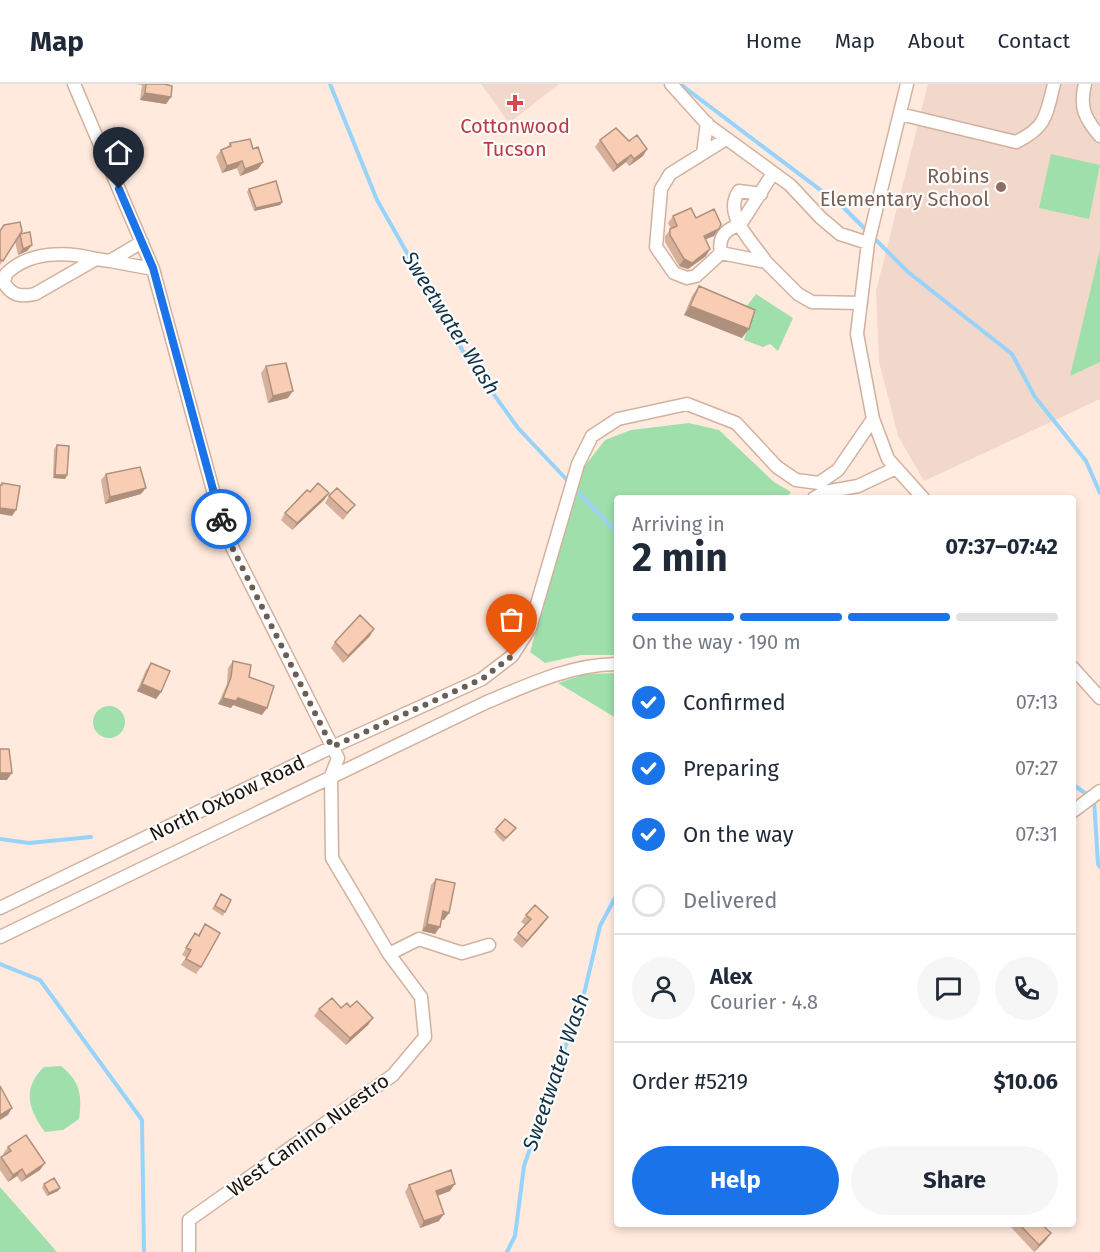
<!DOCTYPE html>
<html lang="en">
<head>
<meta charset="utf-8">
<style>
  :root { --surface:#fff; --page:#f6f6f7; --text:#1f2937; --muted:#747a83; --line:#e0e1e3; --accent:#1a73e8 }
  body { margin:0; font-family:"Fira Sans",sans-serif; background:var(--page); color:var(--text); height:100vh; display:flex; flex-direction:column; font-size:22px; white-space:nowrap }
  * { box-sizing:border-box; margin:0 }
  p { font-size:20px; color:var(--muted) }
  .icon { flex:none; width:33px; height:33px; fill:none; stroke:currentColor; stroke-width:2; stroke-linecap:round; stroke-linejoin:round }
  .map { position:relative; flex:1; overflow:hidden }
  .side { position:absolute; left:614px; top:411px; width:462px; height:732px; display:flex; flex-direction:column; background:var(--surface); border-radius:6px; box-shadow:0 3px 9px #0003 }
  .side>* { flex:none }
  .pin { position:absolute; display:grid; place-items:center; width:51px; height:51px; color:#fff; margin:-62px -26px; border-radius:50% 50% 50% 0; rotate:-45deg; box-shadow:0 0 6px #0007 }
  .pin .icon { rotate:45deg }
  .courier { position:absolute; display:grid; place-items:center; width:60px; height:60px; margin:-30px; border:4px solid #1a73e8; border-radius:50%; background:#fff; color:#222; box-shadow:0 2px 8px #0007 }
  .headline em { font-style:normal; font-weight:700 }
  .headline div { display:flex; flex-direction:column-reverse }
  .headline { display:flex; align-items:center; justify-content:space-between; height:102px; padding:0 18px }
  h1 { font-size:39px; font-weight:700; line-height:45px }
  .bar { display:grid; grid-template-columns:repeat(4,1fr); gap:9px 6px; align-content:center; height:72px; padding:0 18px }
  .bar i { height:8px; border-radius:4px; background:var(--line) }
  .bar .selected { background:var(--accent) }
  .bar p { grid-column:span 4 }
  .line { display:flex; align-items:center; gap:15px; padding:0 18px; border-top:2px solid var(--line) }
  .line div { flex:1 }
  .round { display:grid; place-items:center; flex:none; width:63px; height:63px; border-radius:32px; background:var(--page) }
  ol { padding:0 18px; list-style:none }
  li { display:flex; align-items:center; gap:18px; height:66px }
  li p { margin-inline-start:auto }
  li .icon { padding:6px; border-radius:50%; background:var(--accent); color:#fff; stroke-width:4 }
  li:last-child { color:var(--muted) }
  li i { width:33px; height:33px; border:3px solid var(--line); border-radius:50% }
  .cta { display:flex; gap:12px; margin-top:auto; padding:12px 18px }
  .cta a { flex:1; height:69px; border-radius:36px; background:var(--accent); color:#fff; font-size:24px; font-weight:700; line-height:69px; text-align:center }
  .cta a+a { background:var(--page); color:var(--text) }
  header { display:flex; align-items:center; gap:36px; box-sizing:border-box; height:84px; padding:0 30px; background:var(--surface); border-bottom:2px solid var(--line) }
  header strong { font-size:28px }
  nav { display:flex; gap:33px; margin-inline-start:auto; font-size:21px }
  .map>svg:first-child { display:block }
  .built { fill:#f1d8ca }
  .green { fill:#9fdfab }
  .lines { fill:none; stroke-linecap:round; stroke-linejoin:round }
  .stream { stroke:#97d3fa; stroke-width:4 }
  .minor-casing { stroke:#d2b19e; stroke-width:15 }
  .minor { stroke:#fff; stroke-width:12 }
  .wall { fill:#d6b09a }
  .shaded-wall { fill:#ae907d }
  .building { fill:#f9cdb3; stroke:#ae907d; stroke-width:1.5 }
  .done { stroke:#6d5e54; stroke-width:6; stroke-dasharray:0 10.8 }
  .route { stroke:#1a73e8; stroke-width:8 }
  .health-dot { fill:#e0444e; stroke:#fbfcfb; stroke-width:2 }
  .education-dot { fill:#8d6e63; stroke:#fbfcfb; stroke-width:2 }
  .labels { text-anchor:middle; stroke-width:4.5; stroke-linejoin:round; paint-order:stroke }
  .health-label { font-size:20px; fill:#be3a42; stroke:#fbfcfb }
  .education-label { font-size:20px; fill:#785e54; stroke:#fbfcfb; text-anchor:end }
  .street-label { font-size:20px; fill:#1e130b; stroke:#fbfcfb }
  .water-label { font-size:21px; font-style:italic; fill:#113347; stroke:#fbfcfb }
</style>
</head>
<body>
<header>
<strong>Map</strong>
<nav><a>Home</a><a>Map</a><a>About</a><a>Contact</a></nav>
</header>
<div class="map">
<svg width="1100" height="1168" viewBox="0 0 1100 1168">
  <rect width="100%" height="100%" fill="#ffeadd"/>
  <!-- built -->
  <path class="built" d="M481,0h78l-50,39z
    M928,0h172v315l-176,82 -26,-45 -19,-74 -3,-71z"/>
  <!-- green -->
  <path class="green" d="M1051,70l49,11 -11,54 -50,-11z
    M1100,166v112l-30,14z
    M756,210l37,24 -15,33 -8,-7 -7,3 -19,-7 6,-20 -10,-5z
    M689,339l30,7 55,52 17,10 -5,6h-170v157h-35l-36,8 -15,-11 54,-185 21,-27 26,-10z
    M616,589v45l-58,-35 28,-9z
    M93 638a16 16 0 1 1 32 0a16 16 0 1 1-32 0Z
    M61,982c20,16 21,30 18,53l-16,11 -18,2c-17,-23 -23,-44 -1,-65z
    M0,1103l57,65h-57z"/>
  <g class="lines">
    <!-- stream -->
    <path class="stream" d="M330,0l47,116 87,153 54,75 98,104
      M680,0l163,123 25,25
      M873,153l35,35 104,82 23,43 51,64 14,32
      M1072,700l16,11
      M1094,715l4,65 2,3
      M0,755l29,4 62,-6
      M0,880l40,16 102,140 2,132
      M507,1168l8,-16 9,-70 61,-176 15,-64 16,-30"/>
    <defs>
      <path id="minor" d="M74,0l79,185 71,262 114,227 -7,18 1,82 57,96 32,43 4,40 -32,38 -204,145v32
        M671,0l37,41 82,60 31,33 19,16 28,9
        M907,0l-39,159 -11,91 16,85 15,40 35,39
        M1085,0c-6,23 0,35 15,52
        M900,30l116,28c31,-15 30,-27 38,-58
        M703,69l4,-30
        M773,89l-33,52c-15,4 -22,12 -19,28l45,9 32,32 14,8 49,1
        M761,110l-22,-3c-17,24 14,51 27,71
        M142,158l-32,19 43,8
        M721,169l-25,23 -9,2 -13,-5 -18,-26 5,-58 9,-15 56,-35
        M96,175c-30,-8 -67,-8 -90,15l-2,9c8,13 17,14 31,11l61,-35 14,2
        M814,414l11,-6 33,-6 38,-18
        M1072,583l28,31
        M1072,728l28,-21
        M0,824l332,-161 150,-68 30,-23 18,-28 48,-164 14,-28 26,-17 69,-15 49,19 41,44 19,13 23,3 19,-13 35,-51
        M0,853l487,-235c43,-18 83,-37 129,-38
        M389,870l30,-15 43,14 27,-8"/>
    </defs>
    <!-- minor casing -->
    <use href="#minor" class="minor-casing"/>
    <!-- minor -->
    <use href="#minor" class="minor"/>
  </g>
  <!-- wall -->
  <path class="wall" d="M136,0h28l7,13 -5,7 -26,-4 2,-15z
    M600,56l29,1 18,8 -4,7 -14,10 -3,-4 -13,10 -18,-25z
    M230,59l23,6 10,13 -5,7 -18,7 -3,-8 -15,5 -6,-16 5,-7 6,-2z
    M249,105l33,13 -2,3 -26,6 -7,-19z
    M673,132l23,2 18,18 -8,3v17l-18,13 -9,-3 -14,-24v-6l6,-7 -3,-6z
    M0,147l20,3 12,11 -5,6 -9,4 -3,-14 -15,24z
    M699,202l43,52 -58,-23 8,-19z
    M266,282l22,32 -20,5 -7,-30z
    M57,361l10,30 -2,4 -12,-1 1,-29z
    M106,390l35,20 -36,10 -4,-24z
    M310,408l19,1 -5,7 -32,30 -11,-10 4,-7z
    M329,412l26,9 -12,15 -18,-17z
    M370,552l-27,27 -12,-15 4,-6z
    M233,577l16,16 13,38 -29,-10 -2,3 -13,-4 9,-20 1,-16z
    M151,579l10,29 -5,7 -19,-8 9,-21z
    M496,745l18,2 -11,11 -9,-10z
    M436,795l8,41 -3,-1 -6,15 -13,-3 9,-46z
    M221,810l4,18 -2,4 -11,-7z
    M526,831l17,9 -21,24 -9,-8 12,-15 -4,-3z
    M205,840l-4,43 -5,7 -15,-9 5,-8 -4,-2 13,-22 3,2z
    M341,924l27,17 -22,20 -32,-29 5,-7z
    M8,1063l32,23 -19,12 -4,-6 -9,6 -8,-12v-12l4,-3 -1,-1z
    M44,1100l14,7 -11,5 -5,-8z
    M409,1101l41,6 -13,5 2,25 -19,7 -15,-36z
    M1009,1140h32l5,16 -12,12 -25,-27z"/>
  <!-- shaded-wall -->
  <path class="shaded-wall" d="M145,9l26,4 -5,7 -26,-4z
    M647,65l-4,7 -14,10 5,-7z
    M631,71l-5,7 -13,10 4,-7z
    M242,77l-5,7 -15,5 5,-7z
    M263,78l-5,7 -18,7 5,-7z
    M282,118l-2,3 -26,6 2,-3z
    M719,145l-5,7 -15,6 5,-6z
    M32,161l-5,6 -9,4 5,-6z
    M710,165l-4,7 -18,13 -9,-3 5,-7z
    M690,222l59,23 -7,9 -58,-23z
    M293,307l-5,7 -20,5 5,-7z
    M55,391h12l-2,4 -12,-1z
    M146,404l-5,6 -36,10 5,-7z
    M329,409l-5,7 -32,30 5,-7z
    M0,424l16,2 -4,6 -12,-2z
    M374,545l-4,7 -27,27 5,-7z
    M142,600l19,8 -5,7 -19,-8z
    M223,614h15l29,10 -5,7 -29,-10 -2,3 -13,-4z
    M0,689h12l-5,7h-7z
    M443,827l6,2 -5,7 -6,-2z
    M548,833l-5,7 -21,24 5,-7z
    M427,840l13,3 -5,7 -13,-3z
    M373,934l-5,7 -22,20 4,-7z
    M12,1024l-4,7 -8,5v-5z
    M45,1079l-5,7 -19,12 5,-6z
    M22,1085l-5,7 -9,6 5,-7z
    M455,1100l-5,7 -19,7 5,-7z
    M60,1104l-2,3 -11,5 2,-3z
    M444,1130l-5,7 -19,7 4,-7z
    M1051,1149l-5,7 -12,12 5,-7z"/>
  <!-- building -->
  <path class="building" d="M146,0h18l8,2 -1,11 -26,-4z
    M616,44l13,13 8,-6 10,14 -13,10 -3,-4 -14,10 -17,-25z
    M250,55l3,10 5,-2 5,15 -18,7 -3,-8 -15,5 -6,-16 10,-4 -1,-3z
    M276,97l6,21 -26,6 -7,-19z
    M691,124l5,10 18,-9 7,15 -2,5 -15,7 6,13 -18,14 -8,-4 -14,-24v-6l7,-3 -4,-10z
    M20,138l2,9 -19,30 -3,-2v-28l4,-6z
    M30,148l2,13 -9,4 -3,-15z
    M699,202l56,24 -6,19 -59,-23z
    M286,279l7,28 -20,5 -7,-30z
    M57,361l12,1 -2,29h-12z
    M140,383l6,21 -36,9 -4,-23z
    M2,399l18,3 -4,24 -16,-2v-23h2z
    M318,399l11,10 -32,30 -12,-10 22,-23 3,2z
    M337,404l18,17 -8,8 -18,-17z
    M360,531l14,14 -26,27 -13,-14z
    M233,577l18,4 -2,12 25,9 -7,22 -29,-10 -2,3 -13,-3 8,-21z
    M151,579l19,8 -9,21 -19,-8z
    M0,665h9l3,24h-12z
    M505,735l11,9 -10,10 -10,-9z
    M436,795l19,4 -6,30 -6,-2 -3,16 -13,-3z
    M221,810l10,6 -6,12 -10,-6z
    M535,821l13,12 -21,24 -9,-8 13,-14 -5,-4z
    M205,840l15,9 -19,34 -15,-8 5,-9 -5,-2 9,-15 4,3z
    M332,914l9,10 6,-5 3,4 7,-6 16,17 -23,20 -31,-29z
    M0,1002l12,22 -12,7z
    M26,1051l19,28 -19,13 -4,-7 -9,6 -12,-18 10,-6 -3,-4z
    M451,1086l4,14 -19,7 8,23 -20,7 -15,-36z
    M54,1094l6,10 -11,5 -5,-9z
    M1019,1140h22l10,9 -12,12z"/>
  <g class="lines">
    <!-- done -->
    <path class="done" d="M221,435l3,12 108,216 150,-68 30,-23"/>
    <!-- route -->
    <path class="route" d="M119,105l34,79 68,251"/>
  </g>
  <!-- markers -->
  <path class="health-dot" d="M512 10h6v6h6v6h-6v6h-6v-6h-6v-6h6z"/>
  <circle class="education-dot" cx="1001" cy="103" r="6"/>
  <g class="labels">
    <!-- health labels -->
    <g class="health-label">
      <text x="515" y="49">Cottonwood<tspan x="515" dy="23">Tucson</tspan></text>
    </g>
    <!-- education labels -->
    <g class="education-label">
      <text x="989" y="99">Robins<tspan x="989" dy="23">Elementary School</tspan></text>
    </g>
    <!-- street labels -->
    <g class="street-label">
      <text transform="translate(227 714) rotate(-26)" y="7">North Oxbow Road</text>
      <text transform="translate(308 1051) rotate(-36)" y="7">West Camino Nuestro</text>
    </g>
    <!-- water labels -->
    <g class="water-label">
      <text transform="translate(451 239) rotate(58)" y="7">Sweetwater Wash</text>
      <text transform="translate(556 988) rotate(-71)" y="7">Sweetwater Wash</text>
    </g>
  </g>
</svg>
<div class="pin" style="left:512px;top:572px;background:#ea580c"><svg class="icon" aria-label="bag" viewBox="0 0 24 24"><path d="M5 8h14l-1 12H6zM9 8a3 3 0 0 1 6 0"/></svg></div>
<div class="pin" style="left:119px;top:105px;background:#1f2937"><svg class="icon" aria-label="home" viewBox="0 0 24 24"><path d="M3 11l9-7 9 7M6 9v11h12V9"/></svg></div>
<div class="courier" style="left:221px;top:435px"><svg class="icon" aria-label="bike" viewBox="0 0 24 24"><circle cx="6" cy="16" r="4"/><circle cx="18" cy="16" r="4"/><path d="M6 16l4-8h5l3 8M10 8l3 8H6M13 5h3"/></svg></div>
<section class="side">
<div class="headline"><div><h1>2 min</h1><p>Arriving in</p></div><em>07:37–07:42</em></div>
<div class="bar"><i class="selected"></i><i class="selected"></i><i class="selected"></i><i></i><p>On the way · 190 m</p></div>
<ol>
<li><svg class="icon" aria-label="check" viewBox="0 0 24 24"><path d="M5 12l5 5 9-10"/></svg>Confirmed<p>07:13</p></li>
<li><svg class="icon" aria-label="check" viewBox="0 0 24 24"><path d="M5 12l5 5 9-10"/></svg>Preparing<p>07:27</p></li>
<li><svg class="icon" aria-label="check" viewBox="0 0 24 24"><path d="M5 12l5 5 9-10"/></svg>On the way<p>07:31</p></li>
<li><i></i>Delivered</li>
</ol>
<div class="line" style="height:108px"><a class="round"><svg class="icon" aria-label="person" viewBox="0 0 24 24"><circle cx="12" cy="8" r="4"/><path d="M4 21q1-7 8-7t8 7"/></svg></a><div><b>Alex</b><p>Courier · 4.8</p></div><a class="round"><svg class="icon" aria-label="chat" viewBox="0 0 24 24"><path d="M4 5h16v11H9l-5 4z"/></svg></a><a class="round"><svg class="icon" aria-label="phone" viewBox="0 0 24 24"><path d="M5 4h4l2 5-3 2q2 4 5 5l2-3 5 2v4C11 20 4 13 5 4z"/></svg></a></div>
<div class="line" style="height:78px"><div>Order #5219</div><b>$10.06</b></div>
<div class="cta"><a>Help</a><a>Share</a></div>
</section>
</div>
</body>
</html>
